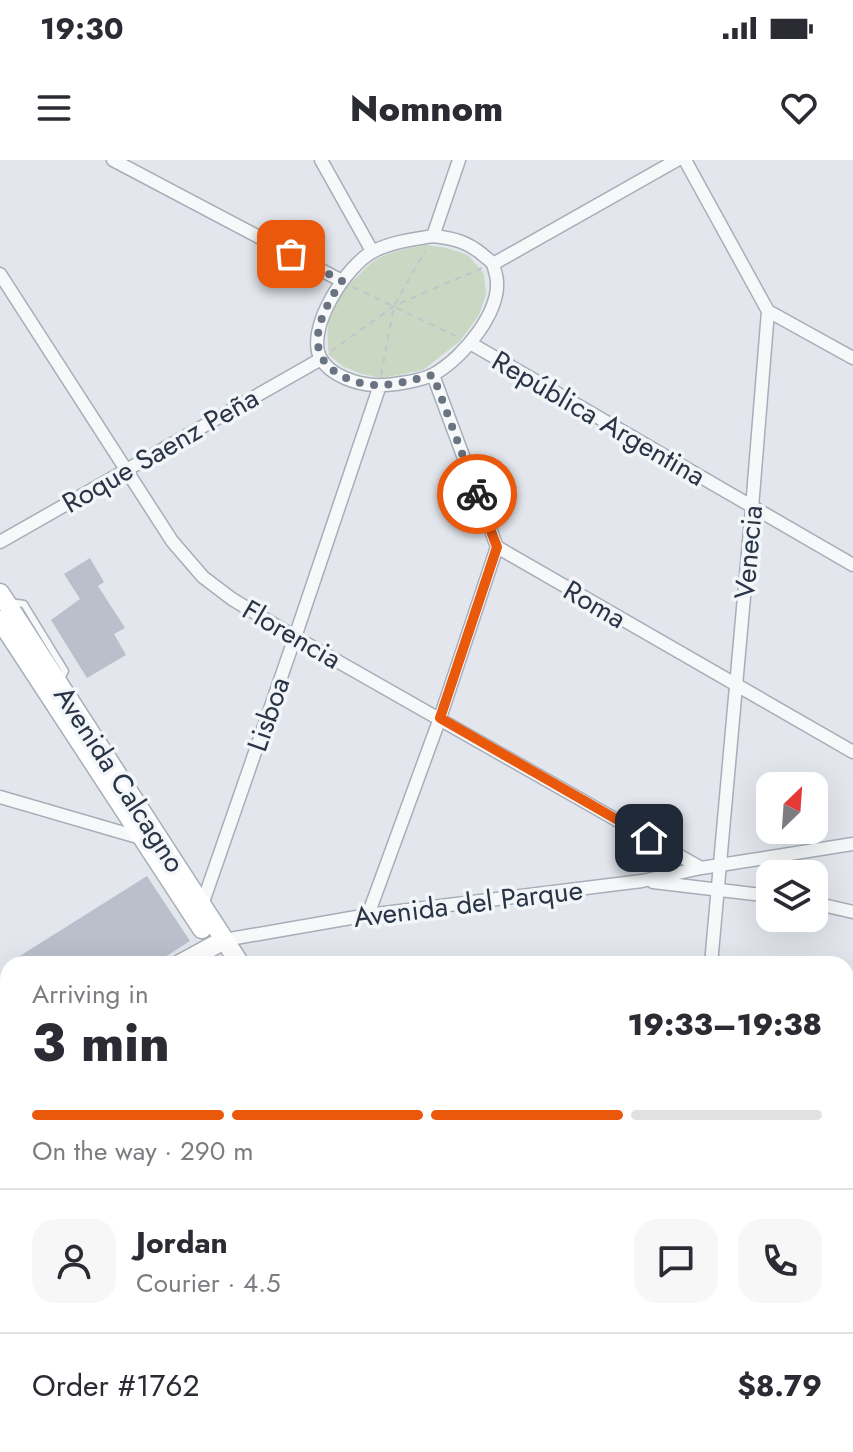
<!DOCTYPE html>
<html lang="en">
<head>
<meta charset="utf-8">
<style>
  :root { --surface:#fff; --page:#f7f7f7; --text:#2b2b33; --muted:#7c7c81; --line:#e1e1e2; --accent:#ea580c }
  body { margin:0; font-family:Jost,sans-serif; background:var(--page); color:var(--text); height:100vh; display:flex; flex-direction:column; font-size:30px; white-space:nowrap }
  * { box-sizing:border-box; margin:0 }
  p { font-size:26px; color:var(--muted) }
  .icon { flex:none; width:44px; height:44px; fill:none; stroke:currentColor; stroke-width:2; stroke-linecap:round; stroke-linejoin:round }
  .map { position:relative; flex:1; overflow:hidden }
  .side { position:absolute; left:0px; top:796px; width:854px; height:496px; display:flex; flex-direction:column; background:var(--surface); border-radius:24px 24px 0 0; box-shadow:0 8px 32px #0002 }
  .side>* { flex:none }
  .needle { width:52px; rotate:25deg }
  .tools { position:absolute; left:756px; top:612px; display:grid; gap:16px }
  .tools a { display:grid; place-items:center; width:72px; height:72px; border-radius:16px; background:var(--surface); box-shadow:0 8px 32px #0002; font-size:40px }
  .pin { position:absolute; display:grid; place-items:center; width:68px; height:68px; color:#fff; margin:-34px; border-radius:16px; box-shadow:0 4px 12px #0006 }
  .courier { position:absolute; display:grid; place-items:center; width:80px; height:80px; margin:-40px; border:6px solid #ea580c; border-radius:50%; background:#fff; color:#222; box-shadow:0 2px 10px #0007 }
  .head em { font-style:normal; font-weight:800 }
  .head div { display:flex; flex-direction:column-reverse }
  .head { display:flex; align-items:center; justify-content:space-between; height:136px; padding:0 32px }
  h1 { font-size:52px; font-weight:800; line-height:60px }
  .bar { display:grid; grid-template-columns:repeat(4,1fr); gap:12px 8px; align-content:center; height:96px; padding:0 32px }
  .bar i { height:10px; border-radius:6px; background:var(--line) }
  .bar .active { background:var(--accent) }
  .bar p { grid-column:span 4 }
  .line { display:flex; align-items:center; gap:20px; padding:0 32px; border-top:2px solid var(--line) }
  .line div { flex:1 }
  .round { display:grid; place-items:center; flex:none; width:84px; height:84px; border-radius:24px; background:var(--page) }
  .status { display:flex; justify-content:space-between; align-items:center; height:56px; padding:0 40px; background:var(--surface); direction:ltr }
  .status svg { height:22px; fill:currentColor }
  header { display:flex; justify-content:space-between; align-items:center; height:104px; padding:0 32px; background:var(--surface); font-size:36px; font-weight:800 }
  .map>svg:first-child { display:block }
  .green { fill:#c9d7c3 }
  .water { fill:#9bb5d0 }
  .building { fill:#bac0cb }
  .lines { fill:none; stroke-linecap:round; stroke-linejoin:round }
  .lane-casing { stroke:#a7aeb8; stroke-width:9 }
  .street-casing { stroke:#a7aeb8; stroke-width:15 }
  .secondary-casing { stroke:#a7aeb8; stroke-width:21 }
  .path { stroke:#c1c5cb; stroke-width:2; stroke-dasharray:6 6; stroke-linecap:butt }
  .lane { stroke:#f7f8fa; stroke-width:6 }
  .street { stroke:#f7f8fa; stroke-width:12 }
  .secondary { stroke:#fff; stroke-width:18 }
  .done { stroke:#6a7381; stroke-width:8; stroke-dasharray:0 14.4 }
  .route { stroke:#ea580c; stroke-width:10 }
  .labels { text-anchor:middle; stroke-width:7; stroke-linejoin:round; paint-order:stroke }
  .street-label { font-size:28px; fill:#293447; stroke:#f3f6f9 }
</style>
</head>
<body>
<div class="status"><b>19:30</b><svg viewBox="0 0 49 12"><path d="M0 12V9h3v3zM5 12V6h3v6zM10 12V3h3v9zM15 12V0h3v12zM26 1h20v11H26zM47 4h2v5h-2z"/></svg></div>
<header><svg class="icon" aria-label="menu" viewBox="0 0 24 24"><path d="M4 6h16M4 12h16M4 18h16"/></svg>Nomnom<svg class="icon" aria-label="heart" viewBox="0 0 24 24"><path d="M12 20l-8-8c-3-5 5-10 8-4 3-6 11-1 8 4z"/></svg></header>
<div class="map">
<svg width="853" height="1292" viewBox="0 0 853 1292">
  <rect width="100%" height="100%" fill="#e3e7ed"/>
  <!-- green -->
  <path class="green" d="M426,85l21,3 21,7 16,19 2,20 -7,21 -19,26 -37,29 -41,8 -20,-4 -18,-7 -15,-12c-5,-35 3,-56 29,-79 6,-6 12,-13 19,-17 15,-8 32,-11 49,-14z"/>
  <!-- water -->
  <path class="water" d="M628,1284h212l-3,8h-207z"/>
  <!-- building -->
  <path class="building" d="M90,398l14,24 -6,4 27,42 -11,6 12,21 -39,23 -36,-58 29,-21 -16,-25z
    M147,716l43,65 -36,23h-147z"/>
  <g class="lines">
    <defs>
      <path id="lane" d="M10,442l14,2 41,67 -4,8"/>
      <path id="street" d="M113,0l229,121
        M321,0l51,91
        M685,0l83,151 -16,197 -41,456
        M433,76c20,2 35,6 50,19 3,3 7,5 9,8 2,2 3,9 4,12 8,34 -33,83 -62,99 -13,7 -44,12 -60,11 -17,-1 -43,-9 -53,-26 -17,-29 26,-95 53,-108 18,-9 40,-12 59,-15z
        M433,76l26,-76
        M493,104l184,-104
        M0,114l172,267 31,36 29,22 63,38 406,231
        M768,151l85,47
        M470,183l383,222
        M433,215l64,172 356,205
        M0,382l321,-183
        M0,637l141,41
        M653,722l117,14
        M814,743l39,9
        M202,745l93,-268 85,-252
        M368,755l72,-197 57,-171
        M224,780l144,-25 274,-34 59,-13 152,-24
        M0,867l8,12
        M846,918l7,2
        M0,1050l8,12
        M846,1085l7,3
        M0,1137l8,-2
        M53,1284v8
        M154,1284l6,8
        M346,1284l5,8"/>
      <path id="secondary" d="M0,433l240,371
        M0,460l202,309
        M180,804l44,-24
        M0,920l8,-6
        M535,1284l6,8
        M553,1284l5,8"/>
    </defs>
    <!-- lane casing -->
    <use href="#lane" class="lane-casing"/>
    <!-- street casing -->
    <use href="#street" class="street-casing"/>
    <!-- secondary casing -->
    <use href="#secondary" class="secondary-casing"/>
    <!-- path -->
    <path class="path" d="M353,127l107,51
      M331,191l63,-45 88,-38
      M381,215l13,-69 31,-55"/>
    <!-- lane -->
    <use href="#lane" class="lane"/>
    <!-- street -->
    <use href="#street" class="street"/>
    <!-- secondary -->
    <use href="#secondary" class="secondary"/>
  </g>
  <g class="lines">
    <!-- done -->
    <path class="done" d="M291,94l51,27c-19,28 -41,69 -5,92 12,8 27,12 41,12 19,0 37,-6 55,-10l44,119"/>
    <!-- route -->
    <path class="route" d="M477,334l20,53 -57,171 209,120"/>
  </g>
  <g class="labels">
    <!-- street labels -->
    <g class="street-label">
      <text transform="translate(599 258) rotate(30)" y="10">República Argentina</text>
      <text transform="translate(160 290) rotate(-30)" y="10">Roque Saenz Peña</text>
      <text transform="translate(748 392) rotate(-85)" y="10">Venecia</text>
      <text transform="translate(595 444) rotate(30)" y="10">Roma</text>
      <text transform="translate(292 474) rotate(30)" y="10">Florencia</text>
      <text transform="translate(268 554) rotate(-71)" y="10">Lisboa</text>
      <text transform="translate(120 619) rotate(57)" y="10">Avenida Calcagno</text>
      <text transform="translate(468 743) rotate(-7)" y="10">Avenida del Parque</text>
    </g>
  </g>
</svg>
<div class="tools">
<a><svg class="needle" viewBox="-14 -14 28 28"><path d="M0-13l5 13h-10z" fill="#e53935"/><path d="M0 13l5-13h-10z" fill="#7c7c81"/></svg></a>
<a><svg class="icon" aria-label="layers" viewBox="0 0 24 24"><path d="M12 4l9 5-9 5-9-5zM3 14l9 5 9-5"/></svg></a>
</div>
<div class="pin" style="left:291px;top:94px;background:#ea580c"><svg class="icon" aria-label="bag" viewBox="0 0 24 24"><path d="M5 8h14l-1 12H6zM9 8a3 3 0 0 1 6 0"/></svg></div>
<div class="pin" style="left:649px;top:678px;background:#1f2937"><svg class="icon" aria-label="home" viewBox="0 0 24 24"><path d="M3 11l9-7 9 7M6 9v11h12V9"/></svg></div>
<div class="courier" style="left:477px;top:334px"><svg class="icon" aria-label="bike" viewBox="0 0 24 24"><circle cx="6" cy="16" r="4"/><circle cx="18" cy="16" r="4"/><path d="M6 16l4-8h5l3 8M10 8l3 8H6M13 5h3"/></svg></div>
<section class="side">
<div class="head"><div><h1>3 min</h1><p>Arriving in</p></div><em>19:33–19:38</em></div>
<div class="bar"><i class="active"></i><i class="active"></i><i class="active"></i><i></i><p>On the way · 290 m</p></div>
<div class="line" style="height:144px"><a class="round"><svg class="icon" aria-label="person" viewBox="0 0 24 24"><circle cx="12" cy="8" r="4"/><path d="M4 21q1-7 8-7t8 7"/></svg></a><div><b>Jordan</b><p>Courier · 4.5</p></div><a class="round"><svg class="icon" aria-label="chat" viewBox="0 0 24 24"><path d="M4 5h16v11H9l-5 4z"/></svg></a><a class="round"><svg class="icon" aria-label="phone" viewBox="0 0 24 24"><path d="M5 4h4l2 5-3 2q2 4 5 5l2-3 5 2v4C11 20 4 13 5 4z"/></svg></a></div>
<div class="line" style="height:104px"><div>Order #1762</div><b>$8.79</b></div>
</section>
</div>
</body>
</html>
